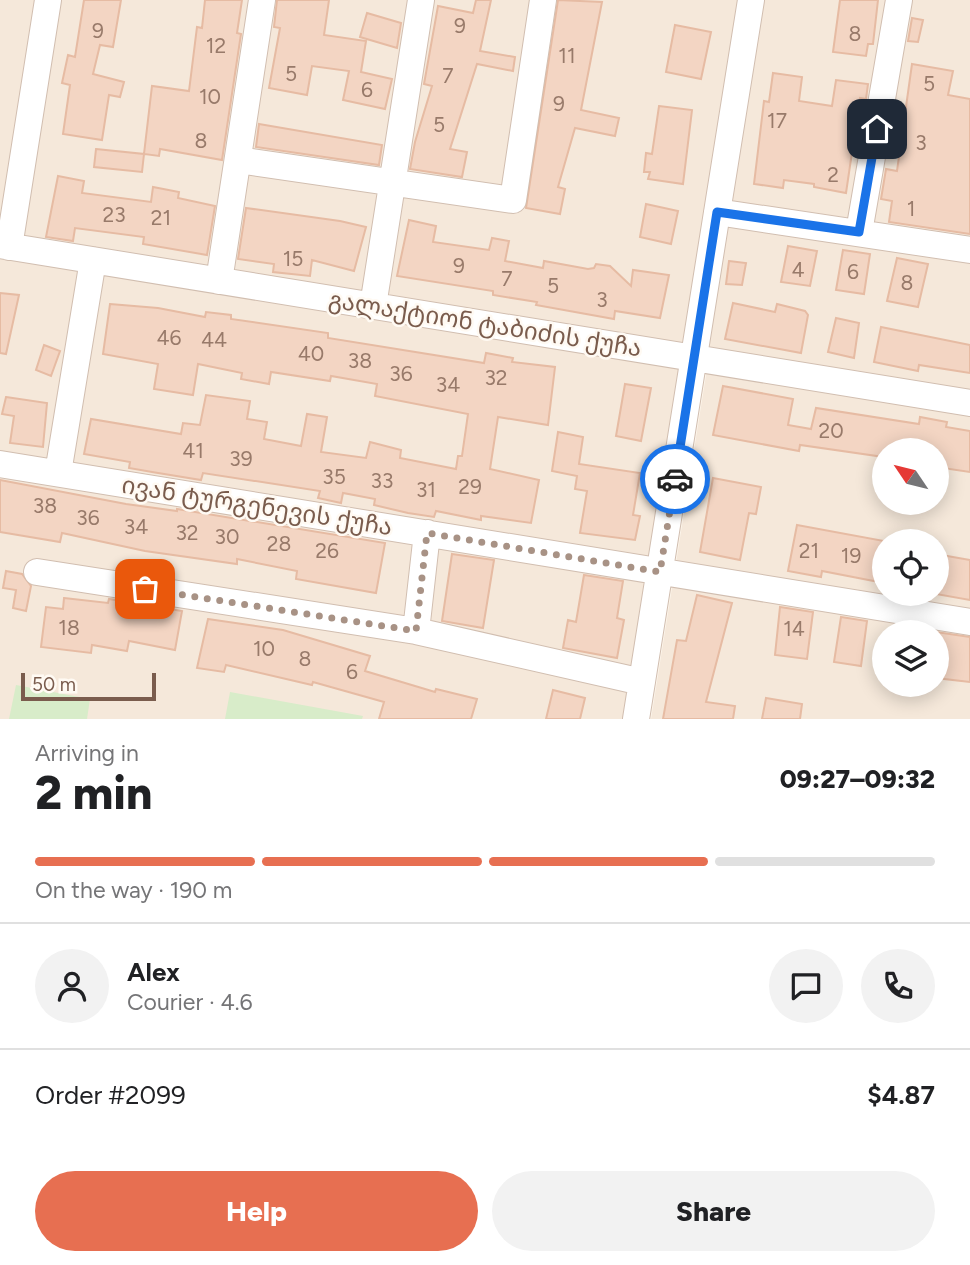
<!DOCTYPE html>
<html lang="en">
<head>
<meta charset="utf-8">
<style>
  :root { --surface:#fff; --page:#f2f2f2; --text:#202124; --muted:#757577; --line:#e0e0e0; --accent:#e76f51 }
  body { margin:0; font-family:Figtree,"Noto Sans Georgian",sans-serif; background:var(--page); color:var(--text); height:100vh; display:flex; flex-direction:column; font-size:26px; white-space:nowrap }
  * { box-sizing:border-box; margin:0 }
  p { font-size:23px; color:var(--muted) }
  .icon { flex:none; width:38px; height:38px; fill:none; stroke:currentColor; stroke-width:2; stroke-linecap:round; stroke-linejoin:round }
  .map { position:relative; height:719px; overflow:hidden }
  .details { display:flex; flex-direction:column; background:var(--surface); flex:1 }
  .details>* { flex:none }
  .needle { width:46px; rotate:305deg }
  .buttons { position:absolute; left:872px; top:438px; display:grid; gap:14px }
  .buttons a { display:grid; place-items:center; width:77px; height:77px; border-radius:50%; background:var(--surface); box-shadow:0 4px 18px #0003; font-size:35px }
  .scale { position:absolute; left:21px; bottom:18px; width:135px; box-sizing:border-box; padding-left:7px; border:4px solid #7a5c4d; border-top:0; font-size:19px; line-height:24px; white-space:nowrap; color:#7a5c4d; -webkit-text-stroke:5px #fffaf3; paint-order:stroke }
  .pin { position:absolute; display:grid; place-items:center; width:60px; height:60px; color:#fff; margin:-30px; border-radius:14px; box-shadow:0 4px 10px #0006 }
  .courier { position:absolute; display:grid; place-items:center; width:70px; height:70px; margin:-35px; border:5px solid #1a73e8; border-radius:50%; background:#fff; color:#222; box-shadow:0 2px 9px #0007 }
  .summary em { font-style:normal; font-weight:800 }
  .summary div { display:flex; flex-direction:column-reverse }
  .summary { display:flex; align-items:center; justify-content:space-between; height:119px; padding:0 35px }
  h1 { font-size:46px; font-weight:800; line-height:52px }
  .bar { display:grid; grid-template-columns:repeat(4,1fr); gap:10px 7px; align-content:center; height:84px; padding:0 35px }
  .bar i { height:9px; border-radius:5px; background:var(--line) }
  .bar .on { background:var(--accent) }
  .bar p { grid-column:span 4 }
  .line { display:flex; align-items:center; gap:18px; padding:0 35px; border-top:2px solid var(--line) }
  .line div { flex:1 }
  .round { display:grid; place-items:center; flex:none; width:74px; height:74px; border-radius:37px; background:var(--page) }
  .action { display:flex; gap:14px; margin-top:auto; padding:14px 35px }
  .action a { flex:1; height:80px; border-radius:42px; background:var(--accent); color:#fff; font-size:28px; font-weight:800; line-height:80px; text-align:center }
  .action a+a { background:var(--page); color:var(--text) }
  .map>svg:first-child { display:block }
  .residential { fill:#f5e8da; fill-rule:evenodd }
  .green { fill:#d8ecc9 }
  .building { fill:#f3d5c3; stroke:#e6bba3; stroke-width:2 }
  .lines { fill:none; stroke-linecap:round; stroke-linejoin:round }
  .minor-casing { stroke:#d1beb0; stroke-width:28 }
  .minor { stroke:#fff; stroke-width:26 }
  .done { stroke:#a89285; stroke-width:7; stroke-dasharray:0 12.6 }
  .route { stroke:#1a73e8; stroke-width:9 }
  .labels { text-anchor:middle; stroke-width:5; stroke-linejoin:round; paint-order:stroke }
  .number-label { font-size:21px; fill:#987a6a }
  .street-label { font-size:24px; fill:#7a5c4d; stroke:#fffaf3 }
</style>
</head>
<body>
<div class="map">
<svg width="970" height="719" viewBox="0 0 970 719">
  <rect width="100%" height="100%" fill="#fdf6ec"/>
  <!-- residential -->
  <path class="residential" d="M0,0h741l-113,719h-628z
    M763,0h130l-36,219 -126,-18z
    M903,0h67v243l-104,-15z
    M729,219l241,37v138l-262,-45z
    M707,369l263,43v307h-319zM884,450h52v52h-52zM884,541h52v52h-52zM884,632h52v52h-52z"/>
  <!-- green -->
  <path class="green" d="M16,685l74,14 -3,20h-78z
    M230,692l133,24 -1,3h-137z"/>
  <!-- building -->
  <path class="building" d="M84,0h37l-8,47 -13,-2 -7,29 31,8 -4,15 -11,-2 -7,45 -39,-6 7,-49 -8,-2 6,-28 7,2z
    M205,0h37l-5,33 4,1 -19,126 -62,-11 -1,7 -15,-2 8,-68 37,5 8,-64 5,1z
    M277,0h52l-5,35 42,6 -5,31 31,7 -7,30 -42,-9 6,-29 -37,-5 -5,29 -38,-7 11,-60 -6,-1z
    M476,0h15l-11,51 35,6 -2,14 -36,-7 -27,85 17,3 -5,25 -52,-8 5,-27 17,-56 -8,-2 14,-78 35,7z
    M558,0l44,2 -21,108 38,8 -4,18 -40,-8 -17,59 7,2 -5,25 -34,-6z
    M840,0h38l-5,44h-5l-2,12 -33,-4z
    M367,13l34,10 -4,25 -37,-11z
    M912,18l11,2 -5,22 -10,-1z
    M675,25l36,7 -10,47 -35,-7z
    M912,64l41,7 -5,24 22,4v135l-81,-12 3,-21 -11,-2 5,-30 11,2z
    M773,73l29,4 -3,24 33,5 4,-26 32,4 -2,15 -6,-1 -14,95 -32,-6v-3l-30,-4 -1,8 -29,-4 10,-83 5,1z
    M659,106l33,4 -9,74 -35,-5 2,-7h-6l2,-19 6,1z
    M259,124l123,21 -3,20 -123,-18z
    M96,149l48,5 -2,18 -48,-5z
    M58,176l26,5 -2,12 69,9 2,-15 26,5 -1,6 37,8 -8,49 -64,-11 1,-7 -69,-9 -2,13 -27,-4z
    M646,204l32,7 -7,33 -31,-7z
    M246,208l94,13 26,6 -12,44 -42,-11 -2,16 -37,-4 1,-8 -36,-5z
    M409,220l27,6 -3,16 56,8 3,-12 17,3 -4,20 38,7 1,-7 44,8 6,-1 2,-4 14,2 21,20 2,-16 36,5 -9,43 -45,-7 -1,8 -78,-14 1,-3 -44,-7v-4l-96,-15z
    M788,246l29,5 -7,35 -29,-4z
    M843,250l27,4 -6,40 -28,-4z
    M897,258l31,6 -10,43 -31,-6z
    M729,261l17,2 -4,22 -16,-1z
    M0,293l19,2 -13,59 -6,-1z
    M733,303l42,9 2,-8 28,7 3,4 -7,38 -76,-14z
    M110,304l48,4 47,9 1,-5 25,3v4l97,14v5l156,25 2,-10 27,5 -1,4 43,5 -7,58 -50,-8 -8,52 49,11 -8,43 -50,-7v4l-45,-9 -2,6 -26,-4 -34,-8 1,-6 -32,-6 -2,10 -23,-5 2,-7 -117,-18 -2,7 -49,-8 -23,-4 1,-6 -46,-8 7,-35 90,15 2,-11 17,2 6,-30 44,6 -3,18 20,3 -3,17 37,7 6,-32 20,3 -6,35 45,6 4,-16 31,8 -1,8 56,11 2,-13h4l6,-42 -93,-18 2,-12 -46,-8 -1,5 -59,-9 -2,12 -28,-5 1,-6 -44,-9 -5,31 -39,-6 4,-25 -55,-10z
    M836,318l23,5 -5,35 -26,-6z
    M881,327l89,18v28l-51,-8 -1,6 -44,-9z
    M44,345l16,6 -9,25 -15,-6z
    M625,384l26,4 -10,53 -25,-5z
    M723,386l70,13 -5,26 23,4 5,-21 103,16 1,-7 27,5 -1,5 24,4v41l-34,-5v-17h-52v7l-84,-12 -1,6 -86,-16z
    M6,397l41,6 -4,44 -33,-4 4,-27 -12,-2z
    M558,432l25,5 -4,27 61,9 -7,42 7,1 -5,24 -55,-7 7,-42 -12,-2 2,-13 -25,-5z
    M713,478l48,9 -5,27 -7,-1 -9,47 -40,-8z
    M0,480l126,24 51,7v-2l208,34 -9,50 -80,-14 1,-8 -60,-12v5l-92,-13 -83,-18 -2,9 -60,-10z
    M797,525l87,16v42l-62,-12 -1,6 -33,-6z
    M452,554l42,6 -11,68 -41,-7z
    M936,554l34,6v40l-34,-6z
    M6,571l16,3 9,12 -5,25 -13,-3 3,-18 -13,-2z
    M584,575l39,6 -6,37 7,2 -7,38 -54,-10 5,-28 8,2z
    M697,595l35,8 -26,99 29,4 -2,13h-70l14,-79 9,1z
    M64,598l44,5 1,-4 73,12 -7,39 -46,-9 -2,10 -35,-6 -1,8 -50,-6 5,-40 17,2z
    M780,607l33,5 -6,47 -32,-4z
    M841,617l26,4 -6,45 -27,-4z
    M208,619l75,11 87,26 -5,15 70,21 1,-3 41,10 -6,20h-92l5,-17 -71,-20 -1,3 -86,-20 -2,7 -27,-4z
    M936,632l34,5v45l-34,-4z
    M553,690l32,8 -5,21h-34z
    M766,698l36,6 -2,15h-38z"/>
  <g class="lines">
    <defs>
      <path id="minor" d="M238,160l275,40 30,-200
        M717,212l253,38
        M859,232l40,-232
        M0,245l970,158
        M9,247l39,-247
        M219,281l43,-281
        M373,306l48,-306
        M0,464l970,158
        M58,473l35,-213
        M37,572l379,59 226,51
        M416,631l11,-98
        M636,719l115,-719"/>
    </defs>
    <!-- minor casing -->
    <use href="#minor" class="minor-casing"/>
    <!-- minor -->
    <use href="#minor" class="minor"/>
  </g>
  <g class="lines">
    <!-- done -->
    <path class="done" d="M145,589l271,42 11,-98 233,39 15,-93"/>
    <!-- route -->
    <path class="route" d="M675,479l42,-267 142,20 18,-103"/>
  </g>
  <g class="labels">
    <!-- number labels -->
    <g class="number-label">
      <text x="460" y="33">9</text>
      <text x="98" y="38">9</text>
      <text x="855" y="41">8</text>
      <text x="216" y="53">12</text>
      <text x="567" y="63">11</text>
      <text x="291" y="81">5</text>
      <text x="448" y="83">7</text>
      <text x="929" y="91">5</text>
      <text x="367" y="97">6</text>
      <text x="210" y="104">10</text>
      <text x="559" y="111">9</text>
      <text x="777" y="128">17</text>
      <text x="439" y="132">5</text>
      <text x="201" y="148">8</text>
      <text x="921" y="150">3</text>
      <text x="833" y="182">2</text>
      <text x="911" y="216">1</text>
      <text x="114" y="222">23</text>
      <text x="161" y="225">21</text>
      <text x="293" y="266">15</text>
      <text x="459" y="273">9</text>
      <text x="798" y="277">4</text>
      <text x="853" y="279">6</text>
      <text x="507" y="286">7</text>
      <text x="907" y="290">8</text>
      <text x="553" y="293">5</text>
      <text x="602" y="307">3</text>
      <text x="169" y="345">46</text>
      <text x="214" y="347">44</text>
      <text x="311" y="361">40</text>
      <text x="360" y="368">38</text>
      <text x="401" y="381">36</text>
      <text x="496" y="385">32</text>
      <text x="448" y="392">34</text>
      <text x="831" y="438">20</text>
      <text x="193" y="458">41</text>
      <text x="241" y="466">39</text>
      <text x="334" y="484">35</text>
      <text x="382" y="488">33</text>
      <text x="470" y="494">29</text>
      <text x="426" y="497">31</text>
      <text x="45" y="513">38</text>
      <text x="88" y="525">36</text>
      <text x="136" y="534">34</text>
      <text x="187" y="540">32</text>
      <text x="227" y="544">30</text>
      <text x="279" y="551">28</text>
      <text x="327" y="558">26</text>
      <text x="809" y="558">21</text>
      <text x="851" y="563">19</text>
      <text x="69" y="635">18</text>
      <text x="794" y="636">14</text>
      <text x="264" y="656">10</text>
      <text x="305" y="666">8</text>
      <text x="352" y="679">6</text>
    </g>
    <!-- street labels -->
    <g class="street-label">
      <text transform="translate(485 324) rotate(9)" y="8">გალაქტიონ ტაბიძის ქუჩა</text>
      <text transform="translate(257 506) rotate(9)" y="8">ივან ტურგენევის ქუჩა</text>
    </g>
  </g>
</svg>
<div class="buttons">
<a><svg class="needle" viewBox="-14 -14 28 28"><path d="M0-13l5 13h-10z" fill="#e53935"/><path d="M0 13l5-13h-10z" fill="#757577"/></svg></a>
<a><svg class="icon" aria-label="locate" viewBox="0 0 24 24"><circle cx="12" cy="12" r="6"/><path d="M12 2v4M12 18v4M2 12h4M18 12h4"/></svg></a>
<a><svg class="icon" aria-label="layers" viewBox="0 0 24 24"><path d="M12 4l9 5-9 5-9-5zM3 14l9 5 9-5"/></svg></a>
</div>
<div class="scale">50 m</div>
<div class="pin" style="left:145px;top:589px;background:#ea580c"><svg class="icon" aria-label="bag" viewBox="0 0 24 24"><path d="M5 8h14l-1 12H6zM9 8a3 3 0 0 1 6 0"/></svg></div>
<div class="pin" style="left:877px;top:129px;background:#1f2937"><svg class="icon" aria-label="home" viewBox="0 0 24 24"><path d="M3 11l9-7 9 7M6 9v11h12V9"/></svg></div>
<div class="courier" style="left:675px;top:479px"><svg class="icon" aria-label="car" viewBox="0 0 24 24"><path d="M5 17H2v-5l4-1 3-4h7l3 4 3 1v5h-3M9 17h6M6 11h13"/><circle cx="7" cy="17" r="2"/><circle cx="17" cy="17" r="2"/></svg></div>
</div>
<section class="details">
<div class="summary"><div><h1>2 min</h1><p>Arriving in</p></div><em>09:27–09:32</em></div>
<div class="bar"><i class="on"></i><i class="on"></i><i class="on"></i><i></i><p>On the way · 190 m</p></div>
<div class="line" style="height:126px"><a class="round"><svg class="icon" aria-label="person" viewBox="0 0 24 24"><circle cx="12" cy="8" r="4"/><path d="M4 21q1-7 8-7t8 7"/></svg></a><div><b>Alex</b><p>Courier · 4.6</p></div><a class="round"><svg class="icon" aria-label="chat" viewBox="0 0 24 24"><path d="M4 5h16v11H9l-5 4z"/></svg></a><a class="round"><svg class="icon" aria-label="phone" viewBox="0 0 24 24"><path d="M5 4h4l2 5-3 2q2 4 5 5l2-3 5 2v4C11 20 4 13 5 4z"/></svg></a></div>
<div class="line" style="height:91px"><div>Order #2099</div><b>$4.87</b></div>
<div class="action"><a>Help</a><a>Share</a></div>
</section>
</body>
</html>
